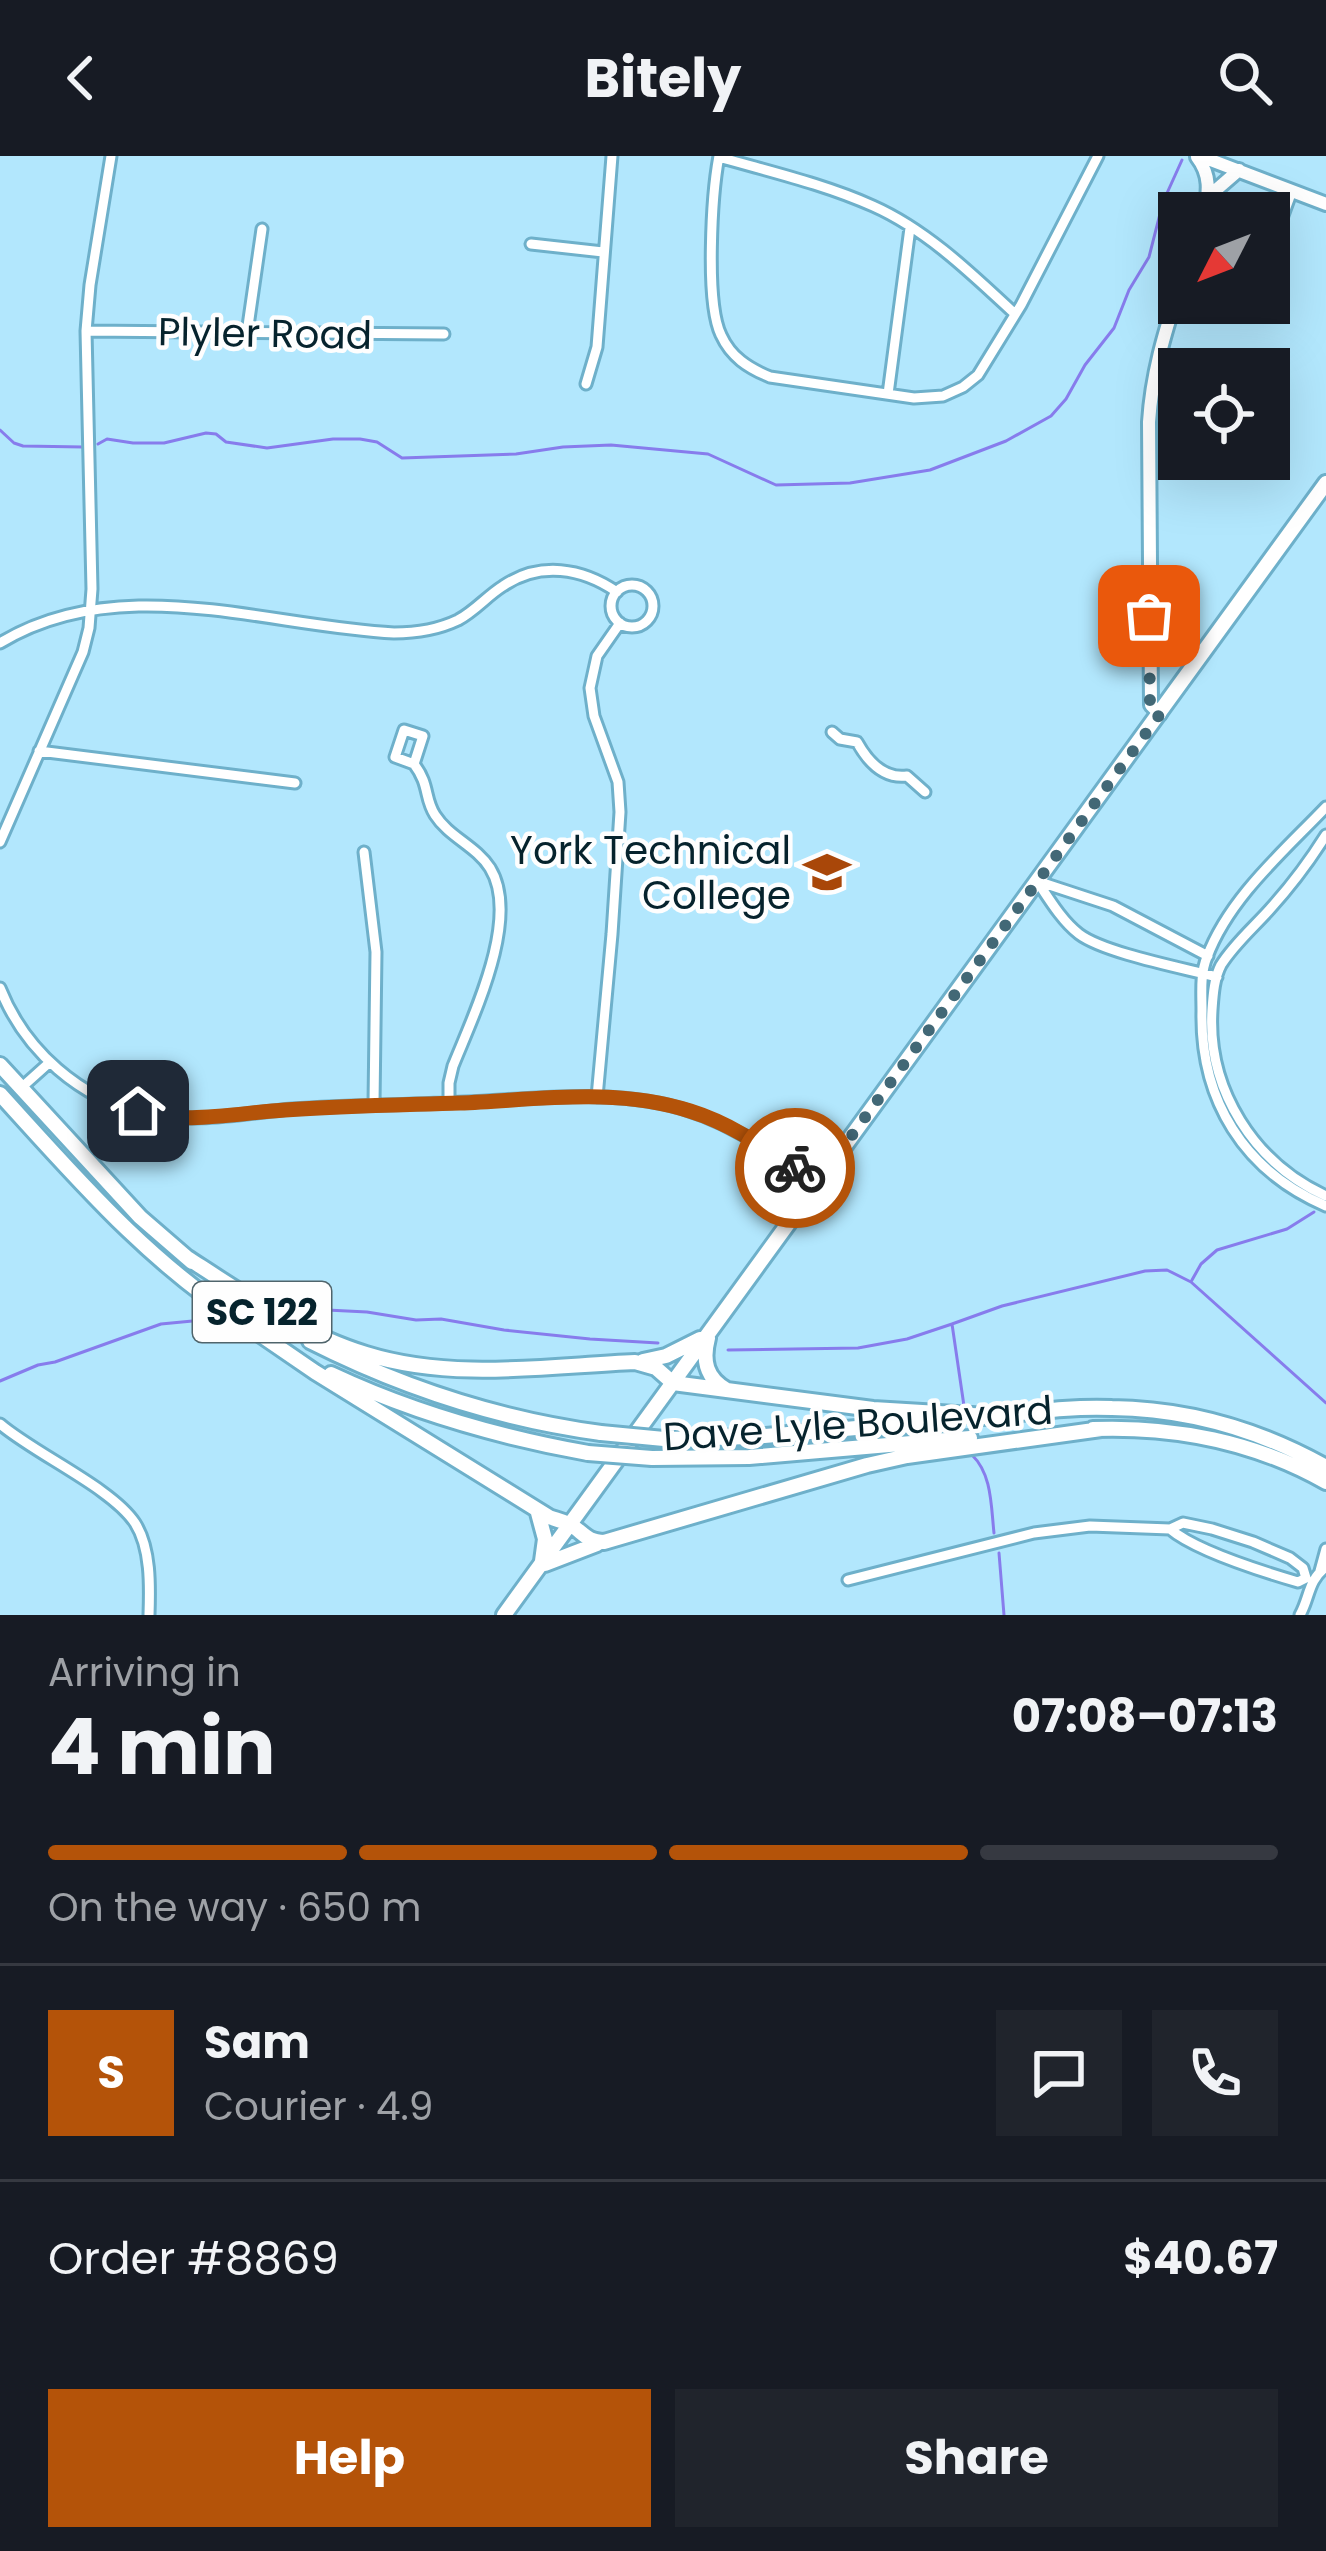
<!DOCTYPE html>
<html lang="en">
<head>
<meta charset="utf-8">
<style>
  :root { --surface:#171b24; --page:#20242c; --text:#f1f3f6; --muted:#9ea1a6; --line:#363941; --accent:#b45309 }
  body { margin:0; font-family:Poppins,sans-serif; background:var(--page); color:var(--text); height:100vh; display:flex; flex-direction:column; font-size:45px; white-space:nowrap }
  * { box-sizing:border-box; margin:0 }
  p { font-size:39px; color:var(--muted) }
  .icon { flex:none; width:66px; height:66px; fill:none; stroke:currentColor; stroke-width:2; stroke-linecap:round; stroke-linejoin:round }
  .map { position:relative; height:1459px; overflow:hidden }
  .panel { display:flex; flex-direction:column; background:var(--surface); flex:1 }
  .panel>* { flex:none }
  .needle { width:78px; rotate:228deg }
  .tools { position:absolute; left:1158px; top:36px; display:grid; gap:24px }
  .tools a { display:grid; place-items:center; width:132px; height:132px; border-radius:0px; background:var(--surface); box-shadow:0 12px 48px #0002; font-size:60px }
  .pin { position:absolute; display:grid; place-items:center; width:102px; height:102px; color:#fff; margin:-51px; border-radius:24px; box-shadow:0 6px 18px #0006 }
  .courier { position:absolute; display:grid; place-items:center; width:120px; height:120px; margin:-60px; border:9px solid #b45309; border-radius:50%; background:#fff; color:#222; box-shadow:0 3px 15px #0007 }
  .summary em { font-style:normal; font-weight:700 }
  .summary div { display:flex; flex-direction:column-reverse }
  .summary { display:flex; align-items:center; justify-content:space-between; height:204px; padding:0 48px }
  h1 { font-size:78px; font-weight:700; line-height:90px }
  .bar { display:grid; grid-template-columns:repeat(4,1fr); gap:18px 12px; align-content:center; height:144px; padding:0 48px }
  .bar i { height:15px; border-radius:9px; background:var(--line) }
  .bar .selected { background:var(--accent) }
  .bar p { grid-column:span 4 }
  .line { display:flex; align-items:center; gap:30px; padding:0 48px; border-top:3px solid var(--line) }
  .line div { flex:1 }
  .round { display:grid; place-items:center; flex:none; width:126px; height:126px; border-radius:0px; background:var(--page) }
  .button { display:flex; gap:24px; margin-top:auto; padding:24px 48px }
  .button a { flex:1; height:138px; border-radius:0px; background:var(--accent); color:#fff; font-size:48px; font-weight:700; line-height:138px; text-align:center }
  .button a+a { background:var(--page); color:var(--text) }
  header { display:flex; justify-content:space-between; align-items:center; height:156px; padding:0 48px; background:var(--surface); font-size:54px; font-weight:700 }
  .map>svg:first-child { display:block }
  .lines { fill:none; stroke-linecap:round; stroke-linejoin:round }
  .stream { stroke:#877cec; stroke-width:3 }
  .street-casing { stroke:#6eb0ca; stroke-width:15 }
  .secondary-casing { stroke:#6eb0ca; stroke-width:18 }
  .primary-casing { stroke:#6eb0ca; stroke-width:20 }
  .street { stroke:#fff; stroke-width:9 }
  .secondary { stroke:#fff; stroke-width:12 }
  .primary { stroke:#fff; stroke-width:14 }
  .primary-bridge-casing { stroke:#6eb0ca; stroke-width:20; stroke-linecap:butt }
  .primary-bridge { stroke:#fff; stroke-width:14 }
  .done { stroke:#426876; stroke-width:12; stroke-dasharray:0 21.6 }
  .route { stroke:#b45309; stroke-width:15 }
  .labels { text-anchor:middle; stroke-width:9; stroke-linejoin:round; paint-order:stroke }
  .shield { fill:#fefefe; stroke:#50656c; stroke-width:3 }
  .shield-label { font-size:36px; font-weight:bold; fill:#06232d }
  .street-label { font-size:39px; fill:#06232d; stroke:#fefefe }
  .poi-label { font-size:39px; fill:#06232d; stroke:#fefefe; text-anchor:end }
</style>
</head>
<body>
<header><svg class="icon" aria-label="back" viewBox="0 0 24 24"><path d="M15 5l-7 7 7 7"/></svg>Bitely<svg class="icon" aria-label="search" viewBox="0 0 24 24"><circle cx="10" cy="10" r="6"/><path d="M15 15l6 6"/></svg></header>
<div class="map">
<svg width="1326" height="1459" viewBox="0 0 1326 1459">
  <rect width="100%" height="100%" fill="#b2e7fd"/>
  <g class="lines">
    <!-- stream -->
    <path class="stream" d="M0,274l14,13 9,3 60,1
      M98,288l9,-5 26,4h31l42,-10 10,1 10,8 41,6 66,-9h27l17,3 25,16 114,-4 47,-7 48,-2 97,9 68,31 74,-2 80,-13 76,-29 45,-25 15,-17 19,-34 29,-37 15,-38 20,-33 14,-55 19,-42
      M1192,1124l9,-16 16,-14 70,-21 27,-17
      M303,1146l4,7 60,3 49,8 25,-1 63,11 86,9 68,4
      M952,1168l50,-18 143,-35 22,-1 24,12 135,121
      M728,1194l130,-2 49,-9 45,-15 12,82
      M0,1225l38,-16 17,-3 106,-38 42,-4
      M972,1299c20,19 19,51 22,78
      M999,1397l5,62"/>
    <defs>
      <path id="street" d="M719,0c-7,37 -14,146 2,179 10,22 27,33 49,42l144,21 29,-2 20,-9 15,-12 43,-70 77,-149
        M719,1c52,15 105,27 154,49 54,24 99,68 142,108
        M531,88l72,8
        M1269,126l9,-20v-33l14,-38
        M86,175l358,3
        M247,177l15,-104
        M586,228l11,-37 15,-191
        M888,238l22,-166
        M611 450a21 21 0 1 1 42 0a21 21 0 1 1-42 0Z
        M0,487c120,-73 264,-17 394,-10 23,0 43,-3 64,-13 17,-9 29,-24 45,-34 37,-25 79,-18 114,6
        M832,576l8,7 17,3c11,20 27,37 50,34l18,16
        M39,595l256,32
        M414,608l-19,-7 9,-27 19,6 -9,28c16,21 10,34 21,51 14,22 41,31 55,53 31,50 -17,148 -37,198l-4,17v20
        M1326,651c-42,44 -97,91 -119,150 -7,17 -5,36 -5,54 -2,89 42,160 124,195
        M1326,679c-17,27 -35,51 -56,74 -16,18 -36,35 -49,56 -7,13 -8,31 -9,45 -5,80 42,153 114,186
        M0,686l83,-190 6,-24 3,-39 -6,-258 4,-46 21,-129
        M364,696l12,100 -2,151
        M1037,725c12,18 25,40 42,53 25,19 104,34 138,43
        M1037,725l76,25 95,50
        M0,832c25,63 80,111 146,126 47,10 99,-1 146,-5 57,-4 115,-4 173,-7 66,-3 134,-12 199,2 59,13 105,46 153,79
        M21,932l29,-26
        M597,941l15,-163 8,-122 -2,-30 -24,-66 -4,-28 7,-32 23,-33
        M0,1268c35,30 112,64 135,99 16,25 15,63 14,92
        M1170,1373c26,22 94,43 128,53l8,-4
        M1320,1415l6,-22
        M848,1424l186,-47 56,-7 80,3 13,-6 29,6 41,13 37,16 13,10 3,10
        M1300,1459c10,-18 8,-35 26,-48"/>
      <path id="secondary" d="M1200,0l126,48
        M1197,1c14,18 12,35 7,56
        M1209,40l30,-26
        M1160,558l-9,-9 -2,-283c3,-47 15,-88 30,-133"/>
      <path id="primary" d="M0,909l140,152 52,45
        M0,938c79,87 149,169 250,233
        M186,1101c57,37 115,77 180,97 87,27 180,12 269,8l21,6 17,15 200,26 115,7
        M245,1168l70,48 234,145c8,3 18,5 25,10 12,9 14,14 30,15l263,-77 40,-9 194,-27
        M708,1182c-6,23 -2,40 19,52
        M310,1185c93,47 187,78 291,92
        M643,1205l23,-5 34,-17
        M331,1218c83,39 168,63 257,79
        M982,1261c43,-4 87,-11 130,-9 76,1 148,22 214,59
        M1093,1273c81,-3 162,13 233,53
        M664,1283l89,-2 183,-16
        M652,1302l97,-1 221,-19
        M538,1357l7,26 -3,22
        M545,1408l52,-20
        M504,1459l822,-1132"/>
    </defs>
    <!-- street casing -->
    <use href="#street" class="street-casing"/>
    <!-- secondary casing -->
    <use href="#secondary" class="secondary-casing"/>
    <!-- primary casing -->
    <use href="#primary" class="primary-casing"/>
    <!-- street -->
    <use href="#street" class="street"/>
    <!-- secondary -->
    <use href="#secondary" class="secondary"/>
    <!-- primary -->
    <use href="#primary" class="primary"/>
    <defs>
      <path id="primary-bridge" d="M601,1277l63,6
        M588,1297l64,5"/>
    </defs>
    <!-- primary-bridge casing -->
    <use href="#primary-bridge" class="primary-bridge-casing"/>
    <!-- primary-bridge -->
    <use href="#primary-bridge" class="primary-bridge"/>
  </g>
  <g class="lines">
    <!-- done -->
    <path class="done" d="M795,1012l22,15 343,-469 -10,-8 -1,-90"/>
    <!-- route -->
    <path class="route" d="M138,955c46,14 99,2 147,-1 58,-4 116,-5 175,-7 77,-3 155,-16 230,8 39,12 71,34 105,57"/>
  </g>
  <!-- icons -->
  <defs>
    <symbol id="university-bare" viewBox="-9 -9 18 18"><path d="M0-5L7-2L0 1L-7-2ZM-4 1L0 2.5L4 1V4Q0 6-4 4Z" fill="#a94709" stroke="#fefefe" stroke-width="2.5" paint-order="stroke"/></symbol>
  </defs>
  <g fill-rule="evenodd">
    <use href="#university-bare" x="794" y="683" width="66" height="66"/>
  </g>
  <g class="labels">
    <!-- shield labels -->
    <rect class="shield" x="193" y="1126" width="138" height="60" rx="9"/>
    <g class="shield-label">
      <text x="262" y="1169">SC 122</text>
    </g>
    <!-- street labels -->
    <g class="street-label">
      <text transform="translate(265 177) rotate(1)" y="14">Plyler Road</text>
      <text transform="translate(858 1267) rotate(-4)" y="14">Dave Lyle Boulevard</text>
    </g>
    <!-- poi labels -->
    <g class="poi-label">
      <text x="791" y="708">York Technical<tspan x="791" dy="45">College</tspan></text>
    </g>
  </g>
</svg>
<div class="tools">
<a><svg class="needle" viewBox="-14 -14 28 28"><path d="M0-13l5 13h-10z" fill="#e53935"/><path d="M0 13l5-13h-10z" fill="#9ea1a6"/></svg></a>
<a><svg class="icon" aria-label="locate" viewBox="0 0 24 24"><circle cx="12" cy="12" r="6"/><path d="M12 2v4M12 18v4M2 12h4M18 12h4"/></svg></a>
</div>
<div class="pin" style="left:1149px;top:460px;background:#ea580c"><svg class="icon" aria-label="bag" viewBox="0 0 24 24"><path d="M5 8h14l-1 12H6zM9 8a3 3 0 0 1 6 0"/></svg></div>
<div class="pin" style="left:138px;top:955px;background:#1f2937"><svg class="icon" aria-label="home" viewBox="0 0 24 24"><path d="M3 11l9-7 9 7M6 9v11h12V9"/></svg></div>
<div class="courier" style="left:795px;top:1012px"><svg class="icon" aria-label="bike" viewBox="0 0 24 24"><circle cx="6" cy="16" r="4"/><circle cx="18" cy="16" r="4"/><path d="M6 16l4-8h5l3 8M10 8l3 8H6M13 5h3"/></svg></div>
</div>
<section class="panel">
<div class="summary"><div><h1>4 min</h1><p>Arriving in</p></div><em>07:08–07:13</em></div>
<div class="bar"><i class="selected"></i><i class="selected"></i><i class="selected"></i><i></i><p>On the way · 650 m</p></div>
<div class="line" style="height:216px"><b class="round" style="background:var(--accent);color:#fff">S</b><div><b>Sam</b><p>Courier · 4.9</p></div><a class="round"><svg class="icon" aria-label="chat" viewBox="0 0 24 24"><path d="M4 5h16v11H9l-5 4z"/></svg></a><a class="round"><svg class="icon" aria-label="phone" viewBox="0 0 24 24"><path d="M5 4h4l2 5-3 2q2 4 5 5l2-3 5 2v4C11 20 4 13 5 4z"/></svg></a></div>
<div class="line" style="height:156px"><div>Order #8869</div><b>$40.67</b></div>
<div class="button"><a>Help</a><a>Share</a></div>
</section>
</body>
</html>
